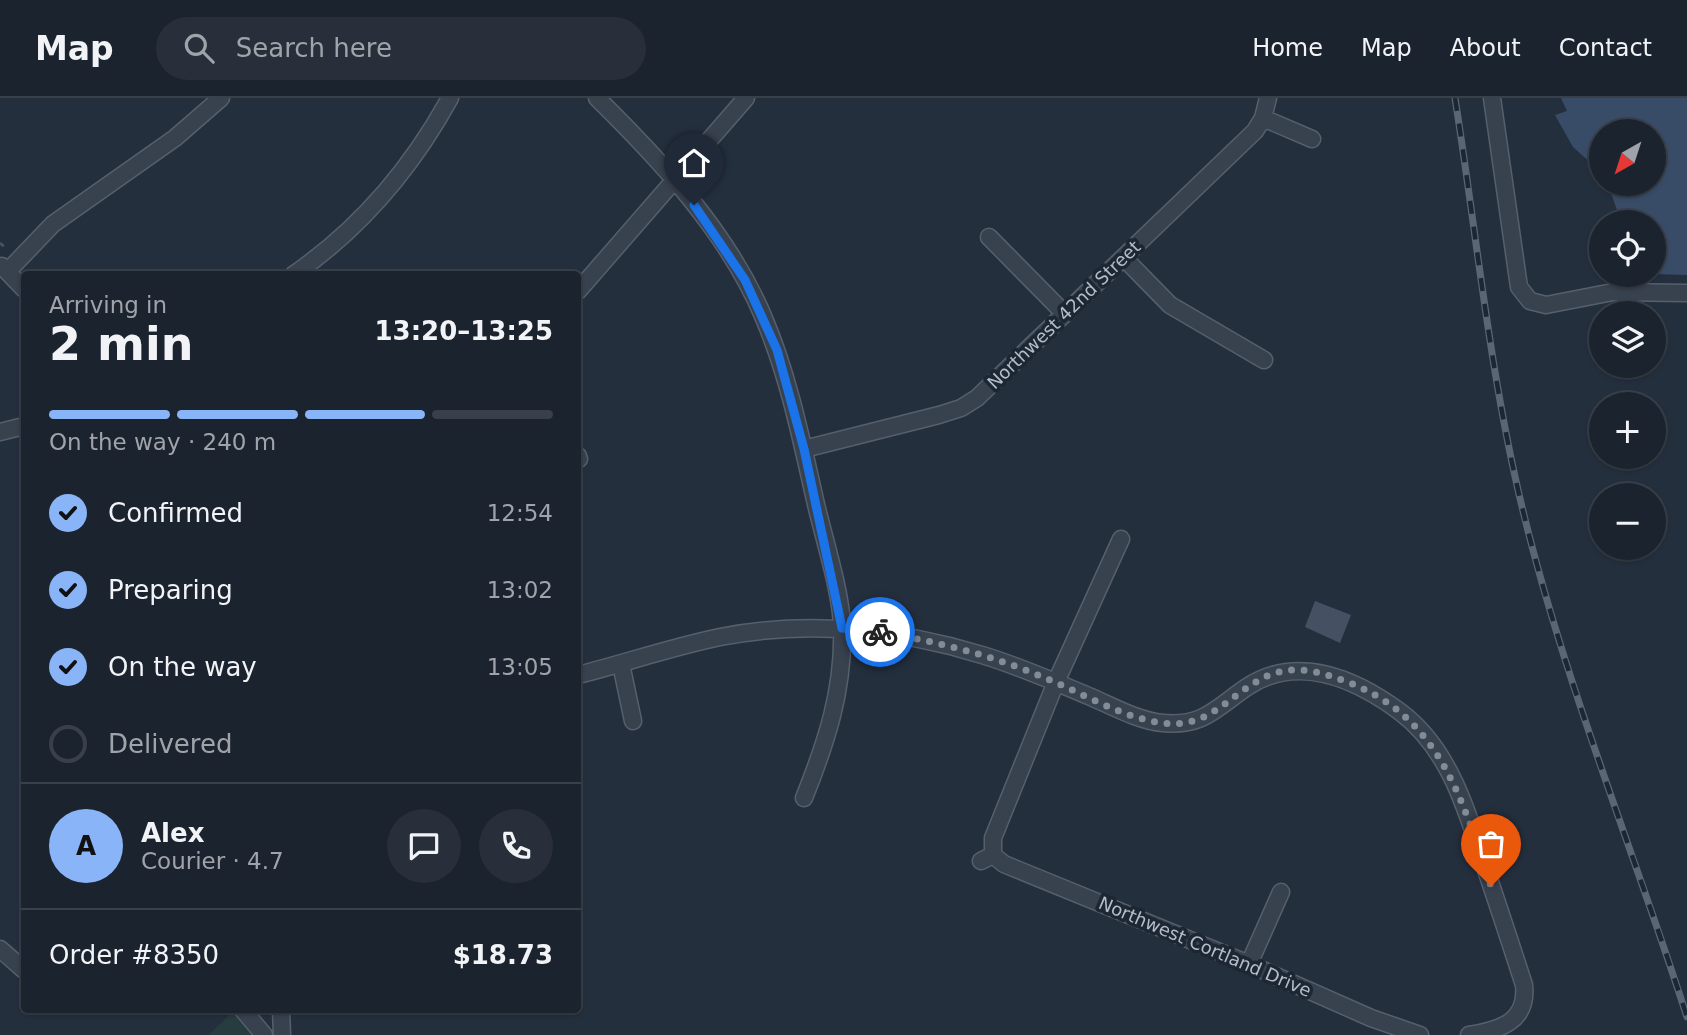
<!DOCTYPE html>
<html lang="en">
<head>
<meta charset="utf-8">
<style>
  :root { --surface:#1b232e; --page:#282f3a; --text:#f1f3f6; --muted:#a0a4aa; --line:#39404a; --accent:#8ab4f8 }
  body { margin:0; font-family:"DejaVu Sans",sans-serif; background:var(--page); color:var(--text); height:100vh; display:flex; flex-direction:column; font-size:26px; white-space:nowrap }
  * { box-sizing:border-box; margin:0 }
  p { font-size:23px; color:var(--muted) }
  .icon { flex:none; width:38px; height:38px; fill:none; stroke:currentColor; stroke-width:2; stroke-linecap:round; stroke-linejoin:round }
  .map { position:relative; flex:1; overflow:hidden }
  .details { position:absolute; left:21px; top:173px; width:560px; height:742px; display:flex; flex-direction:column; background:var(--surface); border-radius:7px; box-shadow:0 2px 5px #0004,0 0 0 2px var(--line) }
  .details>* { flex:none }
  .needle { width:46px; rotate:219deg }
  .buttons { position:absolute; left:1589px; top:21px; display:grid; gap:14px }
  .buttons a { display:grid; place-items:center; width:77px; height:77px; border-radius:50%; background:var(--surface); box-shadow:0 2px 5px #0004,0 0 0 2px var(--line); font-size:35px }
  .pin { position:absolute; display:grid; place-items:center; width:60px; height:60px; color:#fff; margin:-72px -30px; border-radius:50% 50% 50% 0; rotate:-45deg; box-shadow:0 0 7px #0007 }
  .pin .icon { rotate:45deg }
  .courier { position:absolute; display:grid; place-items:center; width:70px; height:70px; margin:-35px; border:5px solid #1a73e8; border-radius:50%; background:#fff; color:#222; box-shadow:0 2px 9px #0007 }
  .head em { font-style:normal; font-weight:600 }
  .head div { display:flex; flex-direction:column-reverse }
  .head { display:flex; align-items:center; justify-content:space-between; height:119px; padding:0 28px }
  h1 { font-size:46px; font-weight:600; line-height:52px }
  .bar { display:grid; grid-template-columns:repeat(4,1fr); gap:10px 7px; align-content:center; height:84px; padding:0 28px }
  .bar i { height:9px; border-radius:5px; background:var(--line) }
  .bar .current { background:var(--accent) }
  .bar p { grid-column:span 4 }
  .line { display:flex; align-items:center; gap:18px; padding:0 28px; border-top:2px solid var(--line) }
  .line div { flex:1 }
  .round { display:grid; place-items:center; flex:none; width:74px; height:74px; border-radius:37px; background:var(--page) }
  ol { padding:0 28px; list-style:none }
  li { display:flex; align-items:center; gap:21px; height:77px }
  li p { margin-inline-start:auto }
  li .icon { padding:7px; border-radius:50%; background:var(--accent); color:#111; stroke-width:4 }
  li:last-child { color:var(--muted) }
  li i { width:38px; height:38px; border:4px solid var(--line); border-radius:50% }
  header { display:flex; align-items:center; gap:42px; box-sizing:border-box; height:98px; padding:0 35px; background:var(--surface); border-bottom:2px solid var(--line) }
  header strong { font-size:33px }
  nav { display:flex; gap:38px; margin-inline-start:auto; font-size:24px }
  .search { width:490px; height:63px; background:var(--page); display:flex; align-items:center; gap:18px; box-sizing:border-box; padding:0 24px; border-radius:38px; color:var(--muted); font-size:26px }
  .map>svg:first-child { display:block }
  .green { fill:#263c3f }
  .water { fill:#394c67 }
  .building { fill:#455162 }
  .lines { fill:none; stroke-linecap:round; stroke-linejoin:round }
  .minor-casing { stroke:#565f6c; stroke-width:19 }
  .path { stroke:#44595c; stroke-width:2.5; stroke-dasharray:5 5; stroke-linecap:butt }
  .minor { stroke:#38414e; stroke-width:16 }
  .rail-casing { stroke:#5a6575; stroke-width:7 }
  .rail { stroke:#1d2633; stroke-width:4.5; stroke-dasharray:13; stroke-linecap:butt }
  .done { stroke:#828b98; stroke-width:7; stroke-dasharray:0 12.6 }
  .route { stroke:#1a73e8; stroke-width:9 }
  .labels { text-anchor:middle; stroke-width:7; stroke-linejoin:round; paint-order:stroke }
  .street-label { font-size:18px; fill:#b4bcc9; stroke:#1d2633 }
</style>
</head>
<body>
<header>
<strong>Map</strong>
<div class="search"><svg class="icon" aria-label="search" viewBox="0 0 24 24"><circle cx="10" cy="10" r="6"/><path d="M15 15l6 6"/></svg>Search here</div>
<nav><a>Home</a><a>Map</a><a>About</a><a>Contact</a></nav>
</header>
<div class="map">
<svg width="1687" height="937" viewBox="0 0 1687 937">
  <rect width="100%" height="100%" fill="#242f3e"/>
  <!-- green -->
  <path class="green" d="M235,912h8l21,25h-56z"/>
  <!-- water -->
  <path class="water" d="M1561,0h126v177l-33,-1v-52h-33l-13,-38h46v-53h-53v41l-28,-25 -18,-32 12,-4z"/>
  <!-- building -->
  <path class="building" d="M1315,503l36,14 -11,28 -35,-16z"/>
  <g class="lines">
    <defs>
      <path id="minor" d="M597,0c64,63 131,135 166,218 25,58 38,122 52,184 8,36 27,94 27,129 2,61 -16,114 -38,169
        M1492,0l27,189 11,14 16,4 67,-13 74,1
        M1263,20l49,21
        M989,139l75,76
        M1124,160l46,47 94,55
        M2,168l22,23
        M8,173l45,-47 122,-86 46,-40
        M293,177c67,-46 118,-106 157,-177
        M578,193l168,-193
        M0,334l24,-6
        M804,351l135,-34 22,-7 16,-10 278,-267 8,-13 5,-20
        M578,358l1,3
        M621,566l12,57
        M578,577c47,-12 94,-28 142,-38 87,-17 178,-8 262,18 37,11 73,27 109,42 23,10 48,24 72,26 41,4 54,-16 84,-36 50,-33 107,-9 152,24 52,38 69,104 88,162 13,38 25,75 37,112 4,36 -23,45 -55,50
        M993,757v-17l63,-156 65,-143
        M981,763l12,-6 11,9 245,100 122,54 49,17
        M0,851l24,21
        M1249,866l32,-72
        M243,912l21,25
        M281,912l1,25"/>
    </defs>
    <!-- minor casing -->
    <use href="#minor" class="minor-casing"/>
    <!-- path -->
    <path class="path" d="M0,145l7,6"/>
    <!-- minor -->
    <use href="#minor" class="minor"/>
    <defs>
      <path id="rail" d="M1455,0c22,139 35,280 69,417 42,171 109,334 163,502"/>
    </defs>
    <!-- rail casing -->
    <use href="#rail" class="rail-casing"/>
    <!-- rail -->
    <use href="#rail" class="rail"/>
  </g>
  <g class="lines">
    <!-- done -->
    <path class="done" d="M880,534c54,9 107,22 158,43 39,15 81,42 124,48 52,7 71,-36 113,-50 23,-7 46,-1 67,7 97,34 120,118 149,206"/>
    <!-- route -->
    <path class="route" d="M694,107l51,75 32,70 27,99 38,179 38,4"/>
  </g>
  <g class="labels">
    <!-- street labels -->
    <g class="street-label">
      <text transform="translate(1064 217) rotate(-44)" y="6">Northwest 42nd Street</text>
      <text transform="translate(1205 849) rotate(23)" y="6">Northwest Cortland Drive</text>
    </g>
  </g>
</svg>
<div class="buttons">
<a><svg class="needle" viewBox="-14 -14 28 28"><path d="M0-13l5 13h-10z" fill="#e53935"/><path d="M0 13l5-13h-10z" fill="#a0a4aa"/></svg></a>
<a><svg class="icon" aria-label="locate" viewBox="0 0 24 24"><circle cx="12" cy="12" r="6"/><path d="M12 2v4M12 18v4M2 12h4M18 12h4"/></svg></a>
<a><svg class="icon" aria-label="layers" viewBox="0 0 24 24"><path d="M12 4l9 5-9 5-9-5zM3 14l9 5 9-5"/></svg></a>
<a>+</a>
<a>−</a>
</div>
<div class="pin" style="left:1491px;top:788px;background:#ea580c"><svg class="icon" aria-label="bag" viewBox="0 0 24 24"><path d="M5 8h14l-1 12H6zM9 8a3 3 0 0 1 6 0"/></svg></div>
<div class="pin" style="left:694px;top:107px;background:#1f2937"><svg class="icon" aria-label="home" viewBox="0 0 24 24"><path d="M3 11l9-7 9 7M6 9v11h12V9"/></svg></div>
<div class="courier" style="left:880px;top:534px"><svg class="icon" aria-label="bike" viewBox="0 0 24 24"><circle cx="6" cy="16" r="4"/><circle cx="18" cy="16" r="4"/><path d="M6 16l4-8h5l3 8M10 8l3 8H6M13 5h3"/></svg></div>
<section class="details">
<div class="head"><div><h1>2 min</h1><p>Arriving in</p></div><em>13:20–13:25</em></div>
<div class="bar"><i class="current"></i><i class="current"></i><i class="current"></i><i></i><p>On the way · 240 m</p></div>
<ol>
<li><svg class="icon" aria-label="check" viewBox="0 0 24 24"><path d="M5 12l5 5 9-10"/></svg>Confirmed<p>12:54</p></li>
<li><svg class="icon" aria-label="check" viewBox="0 0 24 24"><path d="M5 12l5 5 9-10"/></svg>Preparing<p>13:02</p></li>
<li><svg class="icon" aria-label="check" viewBox="0 0 24 24"><path d="M5 12l5 5 9-10"/></svg>On the way<p>13:05</p></li>
<li><i></i>Delivered</li>
</ol>
<div class="line" style="height:126px"><b class="round" style="background:var(--accent);color:#111">A</b><div><b>Alex</b><p>Courier · 4.7</p></div><a class="round"><svg class="icon" aria-label="chat" viewBox="0 0 24 24"><path d="M4 5h16v11H9l-5 4z"/></svg></a><a class="round"><svg class="icon" aria-label="phone" viewBox="0 0 24 24"><path d="M5 4h4l2 5-3 2q2 4 5 5l2-3 5 2v4C11 20 4 13 5 4z"/></svg></a></div>
<div class="line" style="height:91px"><div>Order #8350</div><b>$18.73</b></div>
</section>
</div>
</body>
</html>
